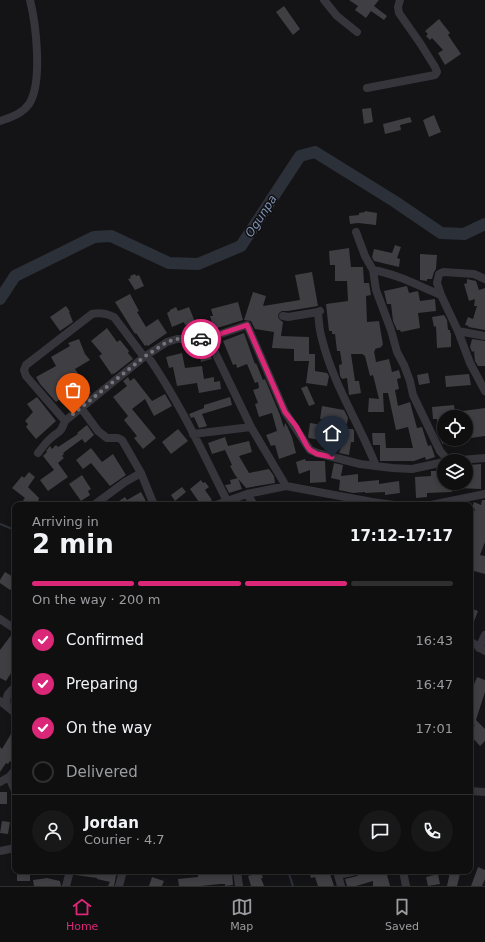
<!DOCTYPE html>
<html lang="en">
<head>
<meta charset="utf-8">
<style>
  :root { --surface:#0f0f10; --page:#181819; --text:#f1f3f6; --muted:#9b9c9f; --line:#2f2f30; --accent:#db2777 }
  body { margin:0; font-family:"DejaVu Sans",sans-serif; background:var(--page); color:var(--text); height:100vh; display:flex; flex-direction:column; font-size:15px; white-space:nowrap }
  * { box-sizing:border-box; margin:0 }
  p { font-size:13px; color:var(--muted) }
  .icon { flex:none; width:22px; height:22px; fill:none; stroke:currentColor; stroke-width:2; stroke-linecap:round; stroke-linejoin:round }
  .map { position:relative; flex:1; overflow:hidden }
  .panel { position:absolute; left:12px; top:502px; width:461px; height:372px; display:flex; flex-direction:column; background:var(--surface); border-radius:8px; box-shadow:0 2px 6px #0003,0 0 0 1px var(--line) }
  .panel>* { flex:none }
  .fabs { position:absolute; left:437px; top:410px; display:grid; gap:8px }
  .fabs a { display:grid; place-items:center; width:36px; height:36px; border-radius:50%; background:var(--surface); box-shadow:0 2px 6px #0003,0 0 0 1px var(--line); font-size:20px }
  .pin { position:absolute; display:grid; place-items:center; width:34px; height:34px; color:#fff; margin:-41px -17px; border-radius:50% 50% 50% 0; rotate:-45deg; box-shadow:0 0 4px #0007 }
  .pin .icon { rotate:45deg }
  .courier { position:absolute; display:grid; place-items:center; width:40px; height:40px; margin:-20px; border:3px solid #db2777; border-radius:50%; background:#fff; color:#222; box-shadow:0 1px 5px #0007 }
  .summary em { font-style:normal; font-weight:700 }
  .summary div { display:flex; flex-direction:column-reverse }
  .summary { display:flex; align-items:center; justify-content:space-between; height:68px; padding:0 20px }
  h1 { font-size:26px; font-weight:700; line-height:30px }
  .bar { display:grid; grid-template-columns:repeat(4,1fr); gap:6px 4px; align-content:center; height:48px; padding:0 20px }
  .bar i { height:5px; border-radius:3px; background:var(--line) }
  .bar .on { background:var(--accent) }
  .bar p { grid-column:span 4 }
  .line { display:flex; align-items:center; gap:10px; padding:0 20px; border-top:1px solid var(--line) }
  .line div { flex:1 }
  .round { display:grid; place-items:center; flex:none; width:42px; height:42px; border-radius:21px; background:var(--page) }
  ol { padding:0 20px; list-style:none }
  li { display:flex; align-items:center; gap:12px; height:44px }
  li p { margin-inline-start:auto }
  li .icon { padding:4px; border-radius:50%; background:var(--accent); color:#fff; stroke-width:4 }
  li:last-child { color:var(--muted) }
  li i { width:22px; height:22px; border:2px solid var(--line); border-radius:50% }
  .dock { display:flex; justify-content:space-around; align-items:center; height:56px; border-top:1px solid var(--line); background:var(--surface); font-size:11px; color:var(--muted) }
  .dock a { display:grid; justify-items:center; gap:2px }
  .dock .on { color:var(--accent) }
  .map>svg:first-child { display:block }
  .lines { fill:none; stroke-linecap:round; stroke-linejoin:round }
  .stream { stroke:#2b3039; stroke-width:2 }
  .river { stroke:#2b3039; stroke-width:12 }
  .building { fill:#3e3e43 }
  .minor { stroke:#35353b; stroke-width:8 }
  .done { stroke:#73747e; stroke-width:4; stroke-dasharray:0 7.2 }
  .route { stroke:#db2777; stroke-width:5 }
  .labels { text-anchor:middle; stroke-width:3; stroke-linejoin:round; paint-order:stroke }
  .water-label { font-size:12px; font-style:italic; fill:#7e90b0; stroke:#0f0f11 }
</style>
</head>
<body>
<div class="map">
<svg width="485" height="886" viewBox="0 0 485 886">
  <rect width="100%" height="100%" fill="#141416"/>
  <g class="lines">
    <!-- stream -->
    <path class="stream" d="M0,524l15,6
      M288,871l5,15"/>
    <!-- river -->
    <path class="river" d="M0,299l15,-23 79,-39 17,-1 58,27 29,1 43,-18 59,-90 15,-4 79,49 47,32 23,1 21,-10"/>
  </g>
  <!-- building -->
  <path class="building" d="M349,0h30l-5,6 13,10 -3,4 -13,-9 -5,7 -11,-8 3,-4z
    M284,6l16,23 -7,6 -17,-23z
    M439,19l11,14 -2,2 13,19 -16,11 -7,-12 5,-3 -11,-12 -2,2 -4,-4 2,-2 -3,-3z
    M371,108l2,14 -9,2 -2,-15z
    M434,115l7,17 -12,5 -6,-17z
    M410,117l2,5 -12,3 1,5 -16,4 -2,-10z
    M365,211l12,2 -1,12 -18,-2 -8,1 -1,-8 10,-1v-2l6,-1z
    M395,245l6,2 -4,11 3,1 -1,8 -25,-6 -2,-4 2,-8 18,4z
    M349,248l2,19h12l1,16h5l2,12 -5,1 1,26 12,-1 4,24 -2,1 1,1 -7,2v2h-1l2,11 13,-3 3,13 7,-2 2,8 -4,1 2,10 -4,1 3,16 12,-4 7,26 5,-1 6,19 3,-1 4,12 -9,3 -1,-3 -11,4h-34v-16h-7l-1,-12h13l1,15h27l-5,-21 -12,3 -8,-37h-5l1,19h-16l1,-14 10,1 -6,-24 -3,1 -5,-20 -3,-2h-11l4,27h4l2,12 -12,2 -2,-17 -5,1 -2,-3 -1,-11 3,-1 -2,-13h-3l-2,-17h-3v-3h-3l-3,-27 22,-3 -1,-20h-12v-16h-5l-1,-14z
    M420,254l17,1 -1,14 -2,3 -2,7h-5v2l-7,-1z
    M312,272l6,34 -30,5h-6l-3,2 -1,4 2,3 3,2 -2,14 28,1v17h6v17l12,2 2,3 -2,10 -21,-3 3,-22h-15v-12l-22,-1 2,-16 -19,-3 -4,-8 -7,-1 9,-28 13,4 -3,10 37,-6 -5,-25z
    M135,274l1,2 3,-1 5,11 -9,4 -7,-11 3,-1 -1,-2z
    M467,279l9,2 3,9 6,-2v42l-17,-3 1,-1 -4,-1 3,-8 5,2 4,-13h-3l1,-7 -6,2 -5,-17 3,-1z
    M407,286l2,7 9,-2 2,10 15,-2 1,12 -18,2 2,15 -19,4 -1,-2h-3l-4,-9 -2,-17h-4l-3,-13z
    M130,294l9,17 -2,1 9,15 12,-8 9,14 -19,13 -1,-1 -2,1 -9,-13 -1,1 -20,-32z
    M238,302l5,18 -29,9 -4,-13h3l-2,-7z
    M66,306l4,6h-1l4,10 -13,9 -10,-14z
    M176,307l2,4 11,-4 6,15 -10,3 -1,-3 -12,5 -5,-14 3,-2v-1z
    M444,315l3,5 1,10h2v3h1v14l-14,1 -1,-22 -2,1 -2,-10z
    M107,328l10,14 3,-2 9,11 -1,2 5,6 -19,15 -1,-1 -1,2 -13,-19 3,-2 -11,-13z
    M244,333l11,31 1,-1 7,17 2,-1 15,36 4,13 1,-5 2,3 5,11 4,16 -17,6 -4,-14 -4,1 -5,-11 11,-4 -5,-18 -13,4 -4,-13 3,-1 -5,-13 6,-2 -1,-6 -3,1 -8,-19 -10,4 -1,-4 -3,1 -10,-24z
    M79,339l6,15 5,6 -15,9 16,24 -12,8 -7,-11 -16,12 -16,-18 -4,-7 20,-11 -5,-9 19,-11 -2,-3z
    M472,339l13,2v25h-7l-3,-5 -1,-10 -2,1 -2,-5z
    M208,350l4,9 -11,3 -2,-10z
    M182,353l3,15 17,-2 2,13 10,-2v5l6,-1 1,8 -22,4 -2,-10 -20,3 -4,-19 -4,1 -3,-11z
    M428,373l2,10 -11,2 -2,-10z
    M469,374l2,11 -25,2 -1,-11z
    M128,377l2,4 4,-3 18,23 13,-7 7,12 -18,10 -9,-17 -13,10 24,29 -13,11 -9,-11 3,-2 -13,-16 4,-4 -15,-19 14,-11 -4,-5z
    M307,386l8,18 -6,2 -8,-18z
    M37,397l19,24 -20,18 -10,-12 2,-3 -3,-3 8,-9 -6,-8z
    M230,397l2,8 -30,9 5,12 -3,1 -5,1 -5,-11 -3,1 -2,-4 15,-6v-3z
    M454,405l1,7 30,-4v28l-14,2 -3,-16h-2v-5h-22l-1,28 -4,-8 -2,-18h-4l-1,-12z
    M322,406l22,4 4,8 -1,6 -27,-5z
    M310,423l13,2 -3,15 -11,-2 -1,-1z
    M87,425l7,10 -9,8 -3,-4 -19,14 1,1 -2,2 2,2 -6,5 10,14 -20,14 -8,-11 14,-10 -11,-14 4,-4 -1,-1 4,-5 2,3 4,-4 2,2 20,-13 -1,-1z
    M178,429l10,12 -17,13 -9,-12z
    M342,429h11l1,2v11h-3l-2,13 -10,-2 3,-9z
    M225,437l3,9 21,-5 3,11 -13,4 10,17 20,-4 5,7 1,7 -29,5 -11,-13 -5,-9 2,-1 -7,-15 -13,4 -4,-11z
    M91,448l11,14 11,-8 13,21 -16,11 -19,-23 -8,6 -7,-9z
    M305,459l1,2h19l1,21 -16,1v-13l-11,4 -3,-12z
    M334,463l9,2 -2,11 17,-2v8l21,-2v4l20,-3 1,12 -15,2v-3l-20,1v-1l-12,1 -14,-3 1,-10 -9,-2z
    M481,464v25l-24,-1v-5h12v-18z
    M431,471h13v12h7l1,9 -25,1v4l-11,1 -1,-21 16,-1z
    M29,472l6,5 -7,10 11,11 -1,4 3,3h-14l-4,-5 2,-2 -13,-10 10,-12 2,2z
    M82,475l9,14 -3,2 2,4 -9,6 -12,-17z
    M238,478l4,11 -13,4 -4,-8 6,-1 -1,-4z
    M201,480l2,3 2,-1 4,5 -4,3 7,10 -8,5h-3l-11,-16z
    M182,487l4,5 -11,9 -4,-6z
    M141,492l7,13h-35l12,-8 2,3z
    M482,500h3v42l-5,13 5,1v18l-15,-4v-15l4,-9 -4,-1v-23l5,-13 -3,-1 2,-6 7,3z
    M5,572l10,6v7l-5,5 -10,-7v-3z
    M470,608l8,3 -8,21z
    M12,634h3v33l-9,14 -6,-3v-28z
    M477,677l8,3v12l-9,28 9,9v12l-5,5 -10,-11v-4l5,-6 -5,-3v-28z
    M11,734l4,2v20l-4,6 -1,-1 -2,3 -2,-1 -6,9v-25l2,2z
    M0,792h7v12h-7z
    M2,821l8,1 -2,12 -8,-1z
    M478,867l7,3v9l-3,7h-11z
    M17,871h13v10h-13z
    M75,871h39v1l3,-1 -3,15h-6l2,-4 -13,-3v-1l-22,-3z
    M198,871h12v3l22,-3 1,14 -8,1v-2h-5l-19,2h-22l-1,-7 20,-2z
    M309,871h20l5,15h-16l-3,-9 -4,1z
    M368,871h18l4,15h-17v-5l-17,5h-9l-2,-7 12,-3 4,-3z
    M261,872l2,6h-2l3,8h-13l-3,-10z
    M450,872l10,2 -3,12h-10z
    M438,874l2,10 -12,2 -2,-9z
    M152,877l12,4 -2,5h-13z
    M47,878l13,3 1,5h-27l-1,-6z"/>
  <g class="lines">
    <!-- minor -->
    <path class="minor" d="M324,0l13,16 20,16
      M367,88l68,-13 2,-3 -2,-5 -15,-24 -21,-30 -1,-6 2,-7
      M0,121c11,-4 22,-7 29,-17 14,-21 7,-80 1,-104
      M356,232l9,24 8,14 3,20 15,40 6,22 7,13 6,16 3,14 27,56 6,7 5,2
      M373,270c24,4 46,16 68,25l17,36 12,32 15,28
      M441,295l-4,-12 2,-9 4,-2 31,2 11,5
      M320,311l-2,1c1,9 1,18 4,27 11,45 37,84 54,127
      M283,316l5,1 30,-5
      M458,331l27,5
      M208,338l43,89 35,59
      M147,355c32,46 55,96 80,146
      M81,408l17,23 9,7h11l4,2 19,33 13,32
      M65,421l-39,-45 -2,-6 2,-5 66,-51c8,-2 14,-1 22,3l30,40
      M193,434l58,-7
      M38,453c4,-5 8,-11 13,-15 9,-8 9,-4 14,-17l79,-64 23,-15 10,-3h29l41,-14 38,87 25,38 7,3 43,11 32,4 20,1 32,-7
      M448,461l37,-3
      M247,494l7,11
      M94,505l31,-23 16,-9
      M216,505l31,-11 39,-8 86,16 22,3
      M431,505l54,-11
      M0,619l15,10
      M470,641l15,10
      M479,648l6,-13
      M0,701l15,12
      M7,705c-2,-9 1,-12 8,-18
      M9,777l6,14
      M0,782l9,-5 6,-7
      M470,791l15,1
      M0,851l15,-3
      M237,871l2,15
      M337,871l4,15
      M403,871l3,15
      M338,875l18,-4
      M66,886l4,-15
      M119,886l4,-15"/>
  </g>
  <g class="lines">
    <!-- done -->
    <path class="done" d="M73,414l71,-57 23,-15 9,-3h25"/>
    <!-- route -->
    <path class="route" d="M201,339l7,-1 39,-13 38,87 11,14 11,20 3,4 7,4 15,3"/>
  </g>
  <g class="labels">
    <!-- water labels -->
    <g class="water-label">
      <text transform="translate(261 216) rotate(-57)" y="4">Ogunpa</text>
    </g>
  </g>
</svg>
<div class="fabs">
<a><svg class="icon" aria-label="locate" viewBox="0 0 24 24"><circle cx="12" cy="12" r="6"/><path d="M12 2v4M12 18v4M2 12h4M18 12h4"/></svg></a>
<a><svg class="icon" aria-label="layers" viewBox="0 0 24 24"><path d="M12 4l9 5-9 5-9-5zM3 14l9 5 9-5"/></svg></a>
</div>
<div class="pin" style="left:73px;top:414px;background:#ea580c"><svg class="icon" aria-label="bag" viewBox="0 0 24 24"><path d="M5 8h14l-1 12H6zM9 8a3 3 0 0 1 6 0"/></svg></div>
<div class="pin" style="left:332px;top:457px;background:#1f2937"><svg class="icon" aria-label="home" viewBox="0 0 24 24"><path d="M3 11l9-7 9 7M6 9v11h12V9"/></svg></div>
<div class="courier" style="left:201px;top:339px"><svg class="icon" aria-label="car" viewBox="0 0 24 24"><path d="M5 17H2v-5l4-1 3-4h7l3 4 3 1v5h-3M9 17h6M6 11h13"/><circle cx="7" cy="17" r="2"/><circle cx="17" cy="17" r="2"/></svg></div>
<section class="panel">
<div class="summary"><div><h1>2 min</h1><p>Arriving in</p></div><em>17:12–17:17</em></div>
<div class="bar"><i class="on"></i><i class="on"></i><i class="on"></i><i></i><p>On the way · 200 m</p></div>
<ol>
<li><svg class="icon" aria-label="check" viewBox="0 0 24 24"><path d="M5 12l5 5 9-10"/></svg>Confirmed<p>16:43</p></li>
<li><svg class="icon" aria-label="check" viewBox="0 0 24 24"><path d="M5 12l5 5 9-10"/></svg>Preparing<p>16:47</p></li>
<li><svg class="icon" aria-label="check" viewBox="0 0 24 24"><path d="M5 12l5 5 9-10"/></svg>On the way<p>17:01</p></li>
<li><i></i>Delivered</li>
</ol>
<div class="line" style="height:72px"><a class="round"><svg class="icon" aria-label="person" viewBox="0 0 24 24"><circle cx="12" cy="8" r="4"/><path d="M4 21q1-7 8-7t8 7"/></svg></a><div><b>Jordan</b><p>Courier · 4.7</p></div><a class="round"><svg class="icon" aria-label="chat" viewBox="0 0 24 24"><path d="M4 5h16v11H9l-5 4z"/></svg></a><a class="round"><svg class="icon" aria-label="phone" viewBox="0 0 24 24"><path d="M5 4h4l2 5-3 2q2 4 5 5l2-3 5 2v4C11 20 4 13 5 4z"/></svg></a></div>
</section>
</div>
<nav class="dock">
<a class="on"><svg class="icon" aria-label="home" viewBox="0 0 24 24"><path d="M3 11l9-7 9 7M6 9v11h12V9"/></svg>Home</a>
<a><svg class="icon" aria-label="map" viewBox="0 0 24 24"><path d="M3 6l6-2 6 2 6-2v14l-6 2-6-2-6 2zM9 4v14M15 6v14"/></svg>Map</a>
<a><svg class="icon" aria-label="saved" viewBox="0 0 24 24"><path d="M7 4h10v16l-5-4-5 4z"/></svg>Saved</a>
</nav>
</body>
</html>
